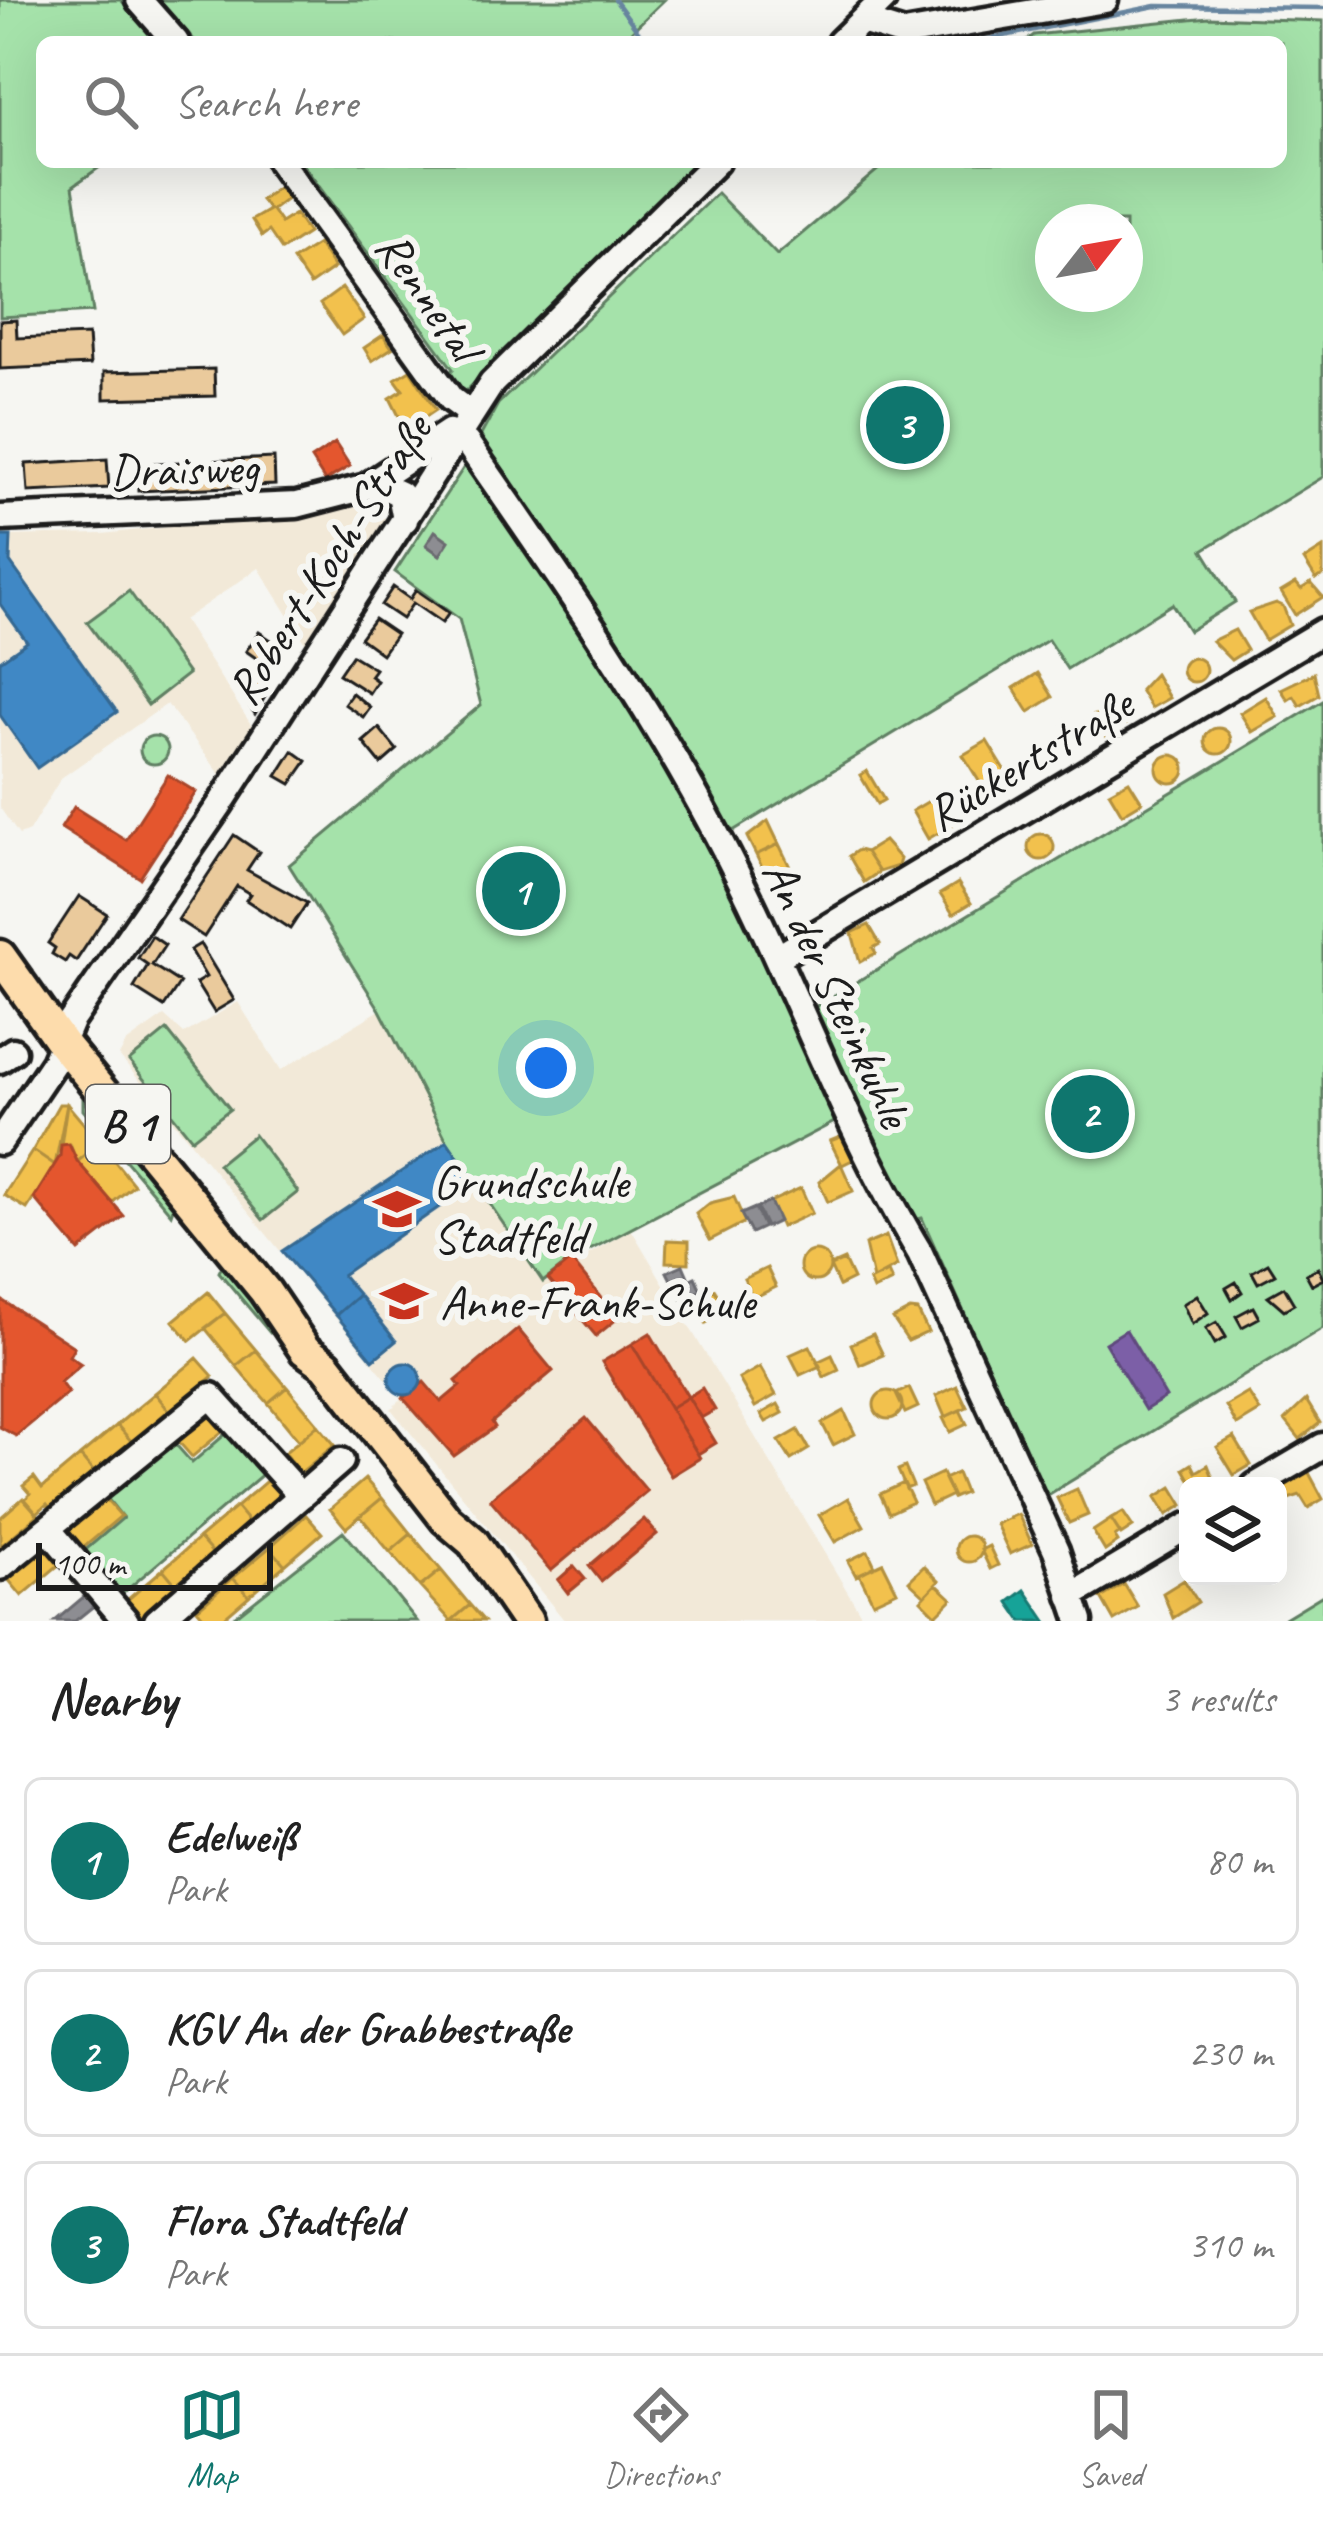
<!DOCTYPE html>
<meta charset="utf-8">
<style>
:root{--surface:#fff;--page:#f2f2f2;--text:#222;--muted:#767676;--line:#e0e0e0;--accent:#0f766e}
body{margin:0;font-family:Caveat,sans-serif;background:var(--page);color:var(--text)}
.controls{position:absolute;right:36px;bottom:36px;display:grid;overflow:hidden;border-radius:18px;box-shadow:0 12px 48px #0002}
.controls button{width:108px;height:108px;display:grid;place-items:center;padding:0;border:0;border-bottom:3px solid var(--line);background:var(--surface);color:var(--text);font:60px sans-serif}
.compass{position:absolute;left:1035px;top:204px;width:108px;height:108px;border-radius:50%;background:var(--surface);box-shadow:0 12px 48px #0002;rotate:59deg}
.scale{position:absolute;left:36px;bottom:30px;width:237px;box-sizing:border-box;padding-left:12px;border:6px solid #1c1c1c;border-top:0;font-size:33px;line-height:42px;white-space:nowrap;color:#1c1c1c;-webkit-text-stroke:9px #f6f6f2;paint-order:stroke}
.you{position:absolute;left:546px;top:1068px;width:42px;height:42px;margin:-30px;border:9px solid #fff;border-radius:50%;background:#1a73e8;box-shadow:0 0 0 18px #1a73e833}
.badge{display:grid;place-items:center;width:78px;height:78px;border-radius:50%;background:var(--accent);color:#fff;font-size:39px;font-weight:700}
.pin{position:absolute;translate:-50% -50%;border:6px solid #fff;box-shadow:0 3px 12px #0006}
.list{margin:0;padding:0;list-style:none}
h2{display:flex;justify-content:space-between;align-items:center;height:156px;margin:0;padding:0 48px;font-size:51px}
h2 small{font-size:39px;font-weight:400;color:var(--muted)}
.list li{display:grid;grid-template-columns:78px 1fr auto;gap:36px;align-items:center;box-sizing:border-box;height:168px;margin:0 24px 24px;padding:0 24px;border:3px solid var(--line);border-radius:18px}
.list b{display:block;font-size:45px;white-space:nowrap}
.list p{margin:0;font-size:39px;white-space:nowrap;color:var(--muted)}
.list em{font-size:39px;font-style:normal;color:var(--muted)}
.icon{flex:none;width:66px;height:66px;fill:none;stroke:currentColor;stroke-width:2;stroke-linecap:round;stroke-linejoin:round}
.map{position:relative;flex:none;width:1323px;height:1621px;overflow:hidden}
.search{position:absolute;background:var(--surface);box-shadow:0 12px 48px #0002;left:36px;right:36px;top:36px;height:132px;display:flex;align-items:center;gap:30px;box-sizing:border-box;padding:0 42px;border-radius:18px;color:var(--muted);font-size:45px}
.sheet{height:732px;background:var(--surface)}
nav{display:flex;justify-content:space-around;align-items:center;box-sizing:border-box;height:168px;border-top:3px solid var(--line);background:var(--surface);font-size:33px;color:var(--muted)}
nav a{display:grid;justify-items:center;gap:6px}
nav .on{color:var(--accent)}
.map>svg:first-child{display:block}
</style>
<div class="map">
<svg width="1323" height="1621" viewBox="0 0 1323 1621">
<rect width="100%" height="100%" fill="#f6f6f2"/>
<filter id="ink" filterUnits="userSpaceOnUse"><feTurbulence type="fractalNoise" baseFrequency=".00833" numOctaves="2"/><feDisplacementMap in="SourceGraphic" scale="24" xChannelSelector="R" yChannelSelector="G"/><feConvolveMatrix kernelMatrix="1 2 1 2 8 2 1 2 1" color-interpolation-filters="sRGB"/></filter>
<g filter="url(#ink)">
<path fill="#f2e9d8" d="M 369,506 L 388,521 L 307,645 L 259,568 L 183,620 L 252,726 L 220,774 L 167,704 L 61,778 L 29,831 L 19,835 L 0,808 L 0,536 L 102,534 Z
M 238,1002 L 281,1070 L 380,1010 L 447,1141 L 544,1281 L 631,1229 L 865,1621 L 565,1621 L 391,1409 L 402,1398 L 119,1056 L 126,1043 L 164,1016 L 184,1034 Z"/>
<path fill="#a5e2aa" stroke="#607f63" stroke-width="3" fill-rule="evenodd" d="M 0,0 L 121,0 L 157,42 L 42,42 L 42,162 L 107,162 L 73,186 L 93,312 L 0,317 Z
M 158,0 L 664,0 L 631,32 L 640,42 L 196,42 Z
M 1209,17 L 1323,21 L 1323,477 L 1203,550 L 1235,602 L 1189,631 L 1172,604 L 1067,669 L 1048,640 L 723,837 L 475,446 L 498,404 L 717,193 L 777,255 L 887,162 L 1281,162 L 1281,42 L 1025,42 L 1034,35 ZM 1053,222 L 1125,222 L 1125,294 L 1053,294 Z
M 301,162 L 698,162 L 465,392 L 447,375 L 453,369 Z
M 470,458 L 642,715 L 702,822 L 842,1118 L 571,1260 L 543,1282 L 447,1141 L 380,1010 L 289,865 L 481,705 L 459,619 L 395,572 Z
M 129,591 L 188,674 L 148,705 L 87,622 Z
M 1323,701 L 1323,1328 L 1046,1496 L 922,1218 L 909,1221 L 808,1011 Z
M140 750a14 14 0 1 1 28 0a14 14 0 1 1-28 0Z
M 167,1030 L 230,1109 L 192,1139 L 129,1061 Z
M 83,1101 L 174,1205 L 171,1214 L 83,1110 Z
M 254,1135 L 298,1192 L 263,1220 L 218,1164 Z
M 223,1264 L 276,1328 L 270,1333 L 219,1272 Z
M 236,1425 L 271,1467 L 122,1594 L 83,1552 L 123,1518 L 103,1493 L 170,1438 L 192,1463 Z
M 343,1531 L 417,1621 L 229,1621 Z
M 1323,1595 L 1323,1621 L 1280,1621 Z"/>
<path fill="#f2c14e" stroke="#b2903f" stroke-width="3" d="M 279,187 L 288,198 L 272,210 L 281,223 L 295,214 L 308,233 L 282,250 L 269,231 L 262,236 L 252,220 L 269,210 L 261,200 Z
M 318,244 L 334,268 L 310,285 L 293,260 Z
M 342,288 L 364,319 L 342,335 L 320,304 Z
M 383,335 L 392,348 L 372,361 L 364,348 Z
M 410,370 L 436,410 L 406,430 L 390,398 L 403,390 L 395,379 Z
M 1323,548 L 1323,575 L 1316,579 L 1304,560 Z
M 1296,583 L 1301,589 L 1311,583 L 1323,597 L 1295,615 L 1281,592 Z
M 1276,603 L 1283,606 L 1290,625 L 1265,640 L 1249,612 Z
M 1235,630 L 1247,650 L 1231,660 L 1212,641 Z
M1182 670a12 12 0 1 1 24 0a12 12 0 1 1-24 0Z
M 1038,673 L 1053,697 L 1029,712 L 1014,688 Z
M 1314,673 L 1319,695 L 1300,706 L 1294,696 L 1288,700 L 1281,689 Z
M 1155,674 L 1169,698 L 1151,708 L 1140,690 Z
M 1266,697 L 1278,717 L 1252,732 L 1240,713 Z
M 1114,706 L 1125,724 L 1105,736 L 1091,717 Z
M1205 741a13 13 0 1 1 26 0a13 13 0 1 1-26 0Z
M 987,741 L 1006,772 L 982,786 L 963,755 Z
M1157 769a14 14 0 1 1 28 0a14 14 0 1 1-28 0Z
M 867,771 L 884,800 L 877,804 L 860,775 Z
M 1129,781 L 1142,802 L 1122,814 L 1109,792 Z
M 939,795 L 955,823 L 928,839 L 912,811 Z
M 768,821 L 779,844 L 756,855 L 747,837 Z
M1028 847a13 13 0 1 1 26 0a13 13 0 1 1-26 0Z
M 884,841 L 900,859 L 898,866 L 879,872 L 866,852 Z
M 779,844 L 790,867 L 765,874 L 756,855 Z
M 858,850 L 866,852 L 879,872 L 864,882 L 849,856 Z
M 958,883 L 971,903 L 953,914 L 940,894 Z
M 869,925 L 880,944 L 873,948 L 876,953 L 860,962 L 852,933 Z
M 59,1104 L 67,1104 L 55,1165 L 33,1150 Z
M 67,1104 L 100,1143 L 77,1162 L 70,1144 L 61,1145 Z
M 845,1135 L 856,1158 L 842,1165 L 830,1141 Z
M 100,1143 L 134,1185 L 112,1203 L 77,1162 Z
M 33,1150 L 55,1165 L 27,1209 L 4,1195 Z
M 841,1164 L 853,1191 L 828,1202 L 819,1182 Z
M 801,1188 L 812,1213 L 781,1227 L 770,1202 Z
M 734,1197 L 745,1222 L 710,1240 L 696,1214 L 710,1203 Z
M 886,1236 L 897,1266 L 873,1279 L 865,1245 Z
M 667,1240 L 689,1241 L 689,1263 L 666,1262 Z
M800 1266a15 15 0 1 1 30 0a15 15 0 1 1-30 0Z
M 844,1260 L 853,1279 L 839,1286 L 830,1266 Z
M 767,1268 L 776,1287 L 753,1298 L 744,1279 Z
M 888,1272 L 892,1281 L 873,1290 L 869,1281 Z
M 714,1289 L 727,1310 L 706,1323 L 693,1302 Z
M 208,1292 L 225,1313 L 190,1341 L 173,1321 Z
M 910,1310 L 918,1311 L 928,1332 L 908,1341 L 893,1319 Z
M 225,1313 L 256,1350 L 236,1366 L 205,1328 Z
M 873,1334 L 883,1355 L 860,1365 L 851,1344 Z
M 810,1346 L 820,1366 L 800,1375 L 790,1355 Z
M 256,1350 L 287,1387 L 268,1403 L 236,1366 Z
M 832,1355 L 839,1370 L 824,1377 L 817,1362 Z
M 197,1358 L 213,1376 L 170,1412 L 155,1393 Z
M 760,1367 L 776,1395 L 755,1407 L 739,1379 Z
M 957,1386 L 967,1407 L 945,1417 L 936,1396 Z
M 287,1387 L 318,1424 L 299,1441 L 268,1403 Z
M 909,1388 L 918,1407 L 905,1413 L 896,1394 Z
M874 1405a14 14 0 1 1 28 0a14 14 0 1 1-28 0Z
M 155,1393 L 169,1410 L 132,1442 L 117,1425 Z
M 1248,1393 L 1260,1411 L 1237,1425 L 1226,1406 Z
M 1306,1400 L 1320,1423 L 1300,1439 L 1285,1420 Z
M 778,1404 L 783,1413 L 766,1422 L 761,1414 Z
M 215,1408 L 230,1425 L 192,1457 L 177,1440 Z
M 960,1410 L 967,1424 L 950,1432 L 943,1418 Z
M 844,1411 L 855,1434 L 833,1445 L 822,1423 Z
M 117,1425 L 132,1442 L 95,1473 L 80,1456 Z
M 318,1425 L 335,1445 L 300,1473 L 284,1453 Z
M 798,1430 L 809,1449 L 791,1460 L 779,1441 Z
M 1234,1437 L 1251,1465 L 1234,1475 L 1217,1447 Z
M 80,1456 L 96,1475 L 53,1511 L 47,1504 L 37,1513 L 25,1499 L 30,1494 L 23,1486 L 34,1477 L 42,1488 Z
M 1192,1464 L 1196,1472 L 1208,1465 L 1216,1485 L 1194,1486 L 1184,1469 Z
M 905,1467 L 913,1486 L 906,1489 L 898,1470 Z
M 1308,1471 L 1323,1499 L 1308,1508 L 1300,1495 L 1282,1501 L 1278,1490 Z
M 942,1473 L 952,1495 L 931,1505 L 921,1483 Z
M 957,1473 L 965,1493 L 953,1498 L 944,1479 Z
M 272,1476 L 288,1494 L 251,1525 L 236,1507 Z
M 365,1479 L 382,1498 L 346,1528 L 330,1509 Z
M 904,1483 L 913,1502 L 889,1513 L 880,1494 Z
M 1172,1487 L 1183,1505 L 1167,1515 L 1156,1497 Z
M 1077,1489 L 1088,1515 L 1069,1523 L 1057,1498 Z
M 23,1498 L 38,1515 L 0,1547 L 0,1518 Z
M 382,1498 L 411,1534 L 390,1552 L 360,1516 Z
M 848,1498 L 864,1526 L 835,1542 L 819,1515 Z
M 106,1499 L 121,1516 L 82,1549 L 67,1531 Z
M 236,1507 L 251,1525 L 215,1556 L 199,1538 Z
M 1123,1512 L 1133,1527 L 1121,1535 L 1111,1519 Z
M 1018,1514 L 1032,1544 L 1010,1554 L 996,1524 Z
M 306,1515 L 322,1533 L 285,1565 L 270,1547 Z
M 1111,1519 L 1120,1533 L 1115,1537 L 1118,1542 L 1105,1551 L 1093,1531 Z
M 411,1534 L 441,1570 L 420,1587 L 390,1552 Z
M956 1549a13 13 0 1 1 26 0a13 13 0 1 1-26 0Z
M 199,1538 L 215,1556 L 178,1587 L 163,1569 Z
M 47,1546 L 61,1563 L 22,1596 L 7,1578 Z
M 989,1546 L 998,1565 L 990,1569 L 981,1550 Z
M 270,1547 L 285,1565 L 249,1596 L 233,1578 Z
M 868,1551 L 875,1566 L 856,1576 L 848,1561 Z
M 883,1563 L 897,1591 L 873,1602 L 859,1574 Z
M 924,1566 L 939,1581 L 925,1596 L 909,1581 Z
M 163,1569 L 178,1587 L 142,1619 L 126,1601 Z
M 441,1570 L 470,1605 L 451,1621 L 420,1587 Z
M 233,1578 L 249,1596 L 220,1621 L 207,1621 L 197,1609 Z
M 1184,1580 L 1198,1602 L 1173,1618 L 1163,1593 Z
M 936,1584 L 952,1599 L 936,1615 L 921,1600 Z
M 1124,1584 L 1138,1607 L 1114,1621 L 1101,1598 Z
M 470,1605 L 484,1621 L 451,1621 Z"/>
<path fill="#e4572e" stroke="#a84529" stroke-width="3" d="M 335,443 L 350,466 L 325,481 L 311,459 Z
M 168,775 L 196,792 L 140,878 L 61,828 L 74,807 L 126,840 Z
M 69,1144 L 77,1161 L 124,1216 L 79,1251 L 34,1198 L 60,1156 L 61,1145 Z
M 571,1260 L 618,1318 L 596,1336 L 548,1279 Z
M 0,1299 L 74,1347 L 69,1356 L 81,1364 L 60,1382 L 68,1393 L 16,1436 L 0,1427 Z
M 518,1329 L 553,1371 L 492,1422 L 495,1427 L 454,1456 L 403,1398 L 424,1382 L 441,1402 L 460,1386 L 456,1381 Z
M 650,1333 L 688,1397 L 670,1408 L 632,1344 Z
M 632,1344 L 700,1458 L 671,1476 L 602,1362 Z
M 702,1388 L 715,1410 L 701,1418 L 688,1397 Z
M 688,1397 L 716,1443 L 698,1454 L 670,1408 Z
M 586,1418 L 647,1491 L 551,1571 L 490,1499 Z
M 644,1519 L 657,1534 L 601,1581 L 589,1566 Z
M 574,1566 L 585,1579 L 568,1593 L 558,1580 Z"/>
<path fill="#7b5ea7" stroke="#5e4a7d" stroke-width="3" d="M 1126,1330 L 1166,1397 L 1145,1410 L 1105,1343 Z"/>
<path fill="#3f88c5" stroke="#346892" stroke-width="3" d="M 0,536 L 11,536 L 10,562 L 117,712 L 37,768 L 0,715 L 0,661 L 27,642 L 0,604 Z
M 447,1141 L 475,1182 L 342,1275 L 359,1295 L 336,1315 L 282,1251 Z
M 359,1295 L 396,1341 L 373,1360 L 336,1315 Z
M389 1379a16 16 0 1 1 32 0a16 16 0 1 1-32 0Z"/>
<path fill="#17a398" stroke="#187a73" stroke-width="3" d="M 1025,1590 L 1046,1621 L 1022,1621 L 1009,1602 Z"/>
<path fill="#8d8d92" stroke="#6b6b6f" stroke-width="3" d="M 435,531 L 449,541 L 440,555 L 426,545 Z
M 770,1202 L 779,1221 L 766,1227 L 757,1208 Z
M 755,1208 L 764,1227 L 751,1233 L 741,1214 Z
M 683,1265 L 689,1279 L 674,1286 L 667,1272 Z
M 695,1277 L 701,1290 L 682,1299 L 676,1286 Z
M 87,1594 L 96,1604 L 75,1621 L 55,1621 Z"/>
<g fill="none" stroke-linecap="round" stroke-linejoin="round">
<path stroke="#6886a0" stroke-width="4.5" d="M 615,0 L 646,42
M 974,42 L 1156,6 L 1323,8"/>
</g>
<path fill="#eaca9c" stroke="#1c1c1c" stroke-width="3" d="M 16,320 L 17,338 L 88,335 L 90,365 L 0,369 L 0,321 Z
M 214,369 L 215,396 L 104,399 L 104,372 Z
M 274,458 L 275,485 L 138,491 L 137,464 Z
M 107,459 L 109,488 L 28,492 L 26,464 Z
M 393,587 L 410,599 L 416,590 L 449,613 L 442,623 L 413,603 L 402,619 L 381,605 Z
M 374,619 L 396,634 L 382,654 L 360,638 Z
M 259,632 L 283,648 L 269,667 L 246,651 Z
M 352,655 L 375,669 L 370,676 L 377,681 L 369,693 L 339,674 Z
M 254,679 L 270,688 L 255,714 L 243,696 Z
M 352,693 L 370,707 L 363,717 L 344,704 Z
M 379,728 L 397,750 L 381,764 L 363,742 Z
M 293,751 L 307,761 L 291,784 L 277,776 Z
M 234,835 L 259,852 L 247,870 L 307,903 L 290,929 L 246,900 L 250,894 L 237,886 L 204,937 L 178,920 Z
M 79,896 L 107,914 L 76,961 L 69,956 L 65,962 L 52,954 L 55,948 L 48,943 Z
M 152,936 L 165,945 L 152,965 L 180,983 L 164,1007 L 134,988 L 148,965 L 138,958 Z
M 200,944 L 234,1000 L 214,1012 L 196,983 L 206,977 L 190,950 Z
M 1268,1263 L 1275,1274 L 1258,1283 L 1252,1272 Z
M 1318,1268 L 1323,1279 L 1312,1285 L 1306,1274 Z
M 1236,1282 L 1242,1292 L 1232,1299 L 1226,1288 Z
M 1284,1287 L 1294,1304 L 1284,1310 L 1268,1296 Z
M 1197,1295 L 1208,1313 L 1192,1324 L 1183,1304 Z
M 1253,1307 L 1259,1318 L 1242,1327 L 1236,1316 Z
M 1217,1322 L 1226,1337 L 1215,1344 L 1206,1328 Z"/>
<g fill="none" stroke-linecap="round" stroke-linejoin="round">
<defs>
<path id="minor" d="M 139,0 L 176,42
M 862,21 L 904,34 L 1105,0
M 840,42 L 883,0
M 280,162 L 451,399 L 471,414
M 369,485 L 449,432 L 467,443 C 555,570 645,698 717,835 C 790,972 841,1121 920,1253 L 1056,1550 L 1080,1621
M 0,518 L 297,505 L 378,484 L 400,494 L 405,520
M 778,957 L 1323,631
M 0,1060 L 13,1051
M 0,1142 L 54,1062 L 71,1021 L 219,806 L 492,383 L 716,162
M 1255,1486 L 1323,1446
M 49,1530 L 126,1621
M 0,1567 L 211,1396 L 301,1496
M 1071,1596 L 1188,1526
M 157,1621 L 341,1461"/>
<path id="major" d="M 0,956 L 62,1043 L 265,1291 L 305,1350 L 326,1365 L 446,1519 L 473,1542 L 527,1621"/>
</defs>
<use href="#minor" stroke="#1c1c1c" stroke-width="33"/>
<use href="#major" stroke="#1c1c1c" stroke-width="39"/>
<use href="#minor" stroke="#f6f6f2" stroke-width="24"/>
<use href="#major" stroke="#fddcac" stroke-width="30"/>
</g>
</g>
<defs>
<symbol id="school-bare" viewBox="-9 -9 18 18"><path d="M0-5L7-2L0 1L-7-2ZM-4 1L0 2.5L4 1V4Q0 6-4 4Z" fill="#c8321e" stroke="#f6f6f2" stroke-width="2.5" paint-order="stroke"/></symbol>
</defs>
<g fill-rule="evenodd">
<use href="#school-bare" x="364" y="1176" width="66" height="66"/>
<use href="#school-bare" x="371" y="1268" width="66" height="66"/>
</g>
<g text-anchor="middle" stroke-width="12" stroke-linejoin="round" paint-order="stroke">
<rect fill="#f6f6f2" stroke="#5d5d5c" stroke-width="3" x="86" y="1085" width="84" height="78" rx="9"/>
<g font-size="45" font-weight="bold" fill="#1c1c1c">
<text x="128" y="1140">B 1</text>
</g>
<g font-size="48" fill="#1c1c1c" stroke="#f6f6f2">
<text transform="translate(429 295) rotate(55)" y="17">Rennetal</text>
<text transform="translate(184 468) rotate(-2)" y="17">Draisweg</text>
<text transform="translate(328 559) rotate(-57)" y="17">Robert-Koch-Straße</text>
<text transform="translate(1029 758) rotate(-31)" y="17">Rückertstraße</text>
<text transform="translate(838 993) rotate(65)" y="17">An der Steinkuhle</text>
</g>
<g font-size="48" fill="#1c1c1c" stroke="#f6f6f2" text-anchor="start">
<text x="433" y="1198">Grundschule<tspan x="433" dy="55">Stadtfeld</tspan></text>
<text x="440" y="1318">Anne-Frank-Schule</text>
</g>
</g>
</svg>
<div class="controls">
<button><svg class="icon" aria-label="layers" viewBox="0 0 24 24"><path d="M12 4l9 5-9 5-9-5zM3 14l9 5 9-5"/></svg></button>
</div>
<svg class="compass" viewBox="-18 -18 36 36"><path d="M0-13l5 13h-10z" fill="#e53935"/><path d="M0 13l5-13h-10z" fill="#767676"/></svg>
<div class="scale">100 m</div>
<div class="you"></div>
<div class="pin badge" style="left:521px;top:891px">1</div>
<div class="pin badge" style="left:1090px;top:1114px">2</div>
<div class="pin badge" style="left:905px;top:425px">3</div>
<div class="search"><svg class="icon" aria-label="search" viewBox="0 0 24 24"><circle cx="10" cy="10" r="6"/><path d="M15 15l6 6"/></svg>Search here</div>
</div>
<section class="sheet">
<h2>Nearby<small>3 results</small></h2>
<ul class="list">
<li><span class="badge">1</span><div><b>Edelweiß</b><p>Park</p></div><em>80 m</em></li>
<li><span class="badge">2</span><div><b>KGV An der Grabbestraße</b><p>Park</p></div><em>230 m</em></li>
<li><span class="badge">3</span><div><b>Flora Stadtfeld</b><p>Park</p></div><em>310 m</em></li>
</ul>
</section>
<nav>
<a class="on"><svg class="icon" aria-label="map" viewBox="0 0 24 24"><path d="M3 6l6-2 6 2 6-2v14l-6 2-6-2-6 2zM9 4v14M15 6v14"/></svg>Map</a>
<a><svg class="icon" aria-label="directions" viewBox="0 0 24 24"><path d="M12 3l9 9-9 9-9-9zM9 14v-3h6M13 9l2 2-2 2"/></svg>Directions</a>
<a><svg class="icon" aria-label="saved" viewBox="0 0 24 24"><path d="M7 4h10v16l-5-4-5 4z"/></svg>Saved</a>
</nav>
